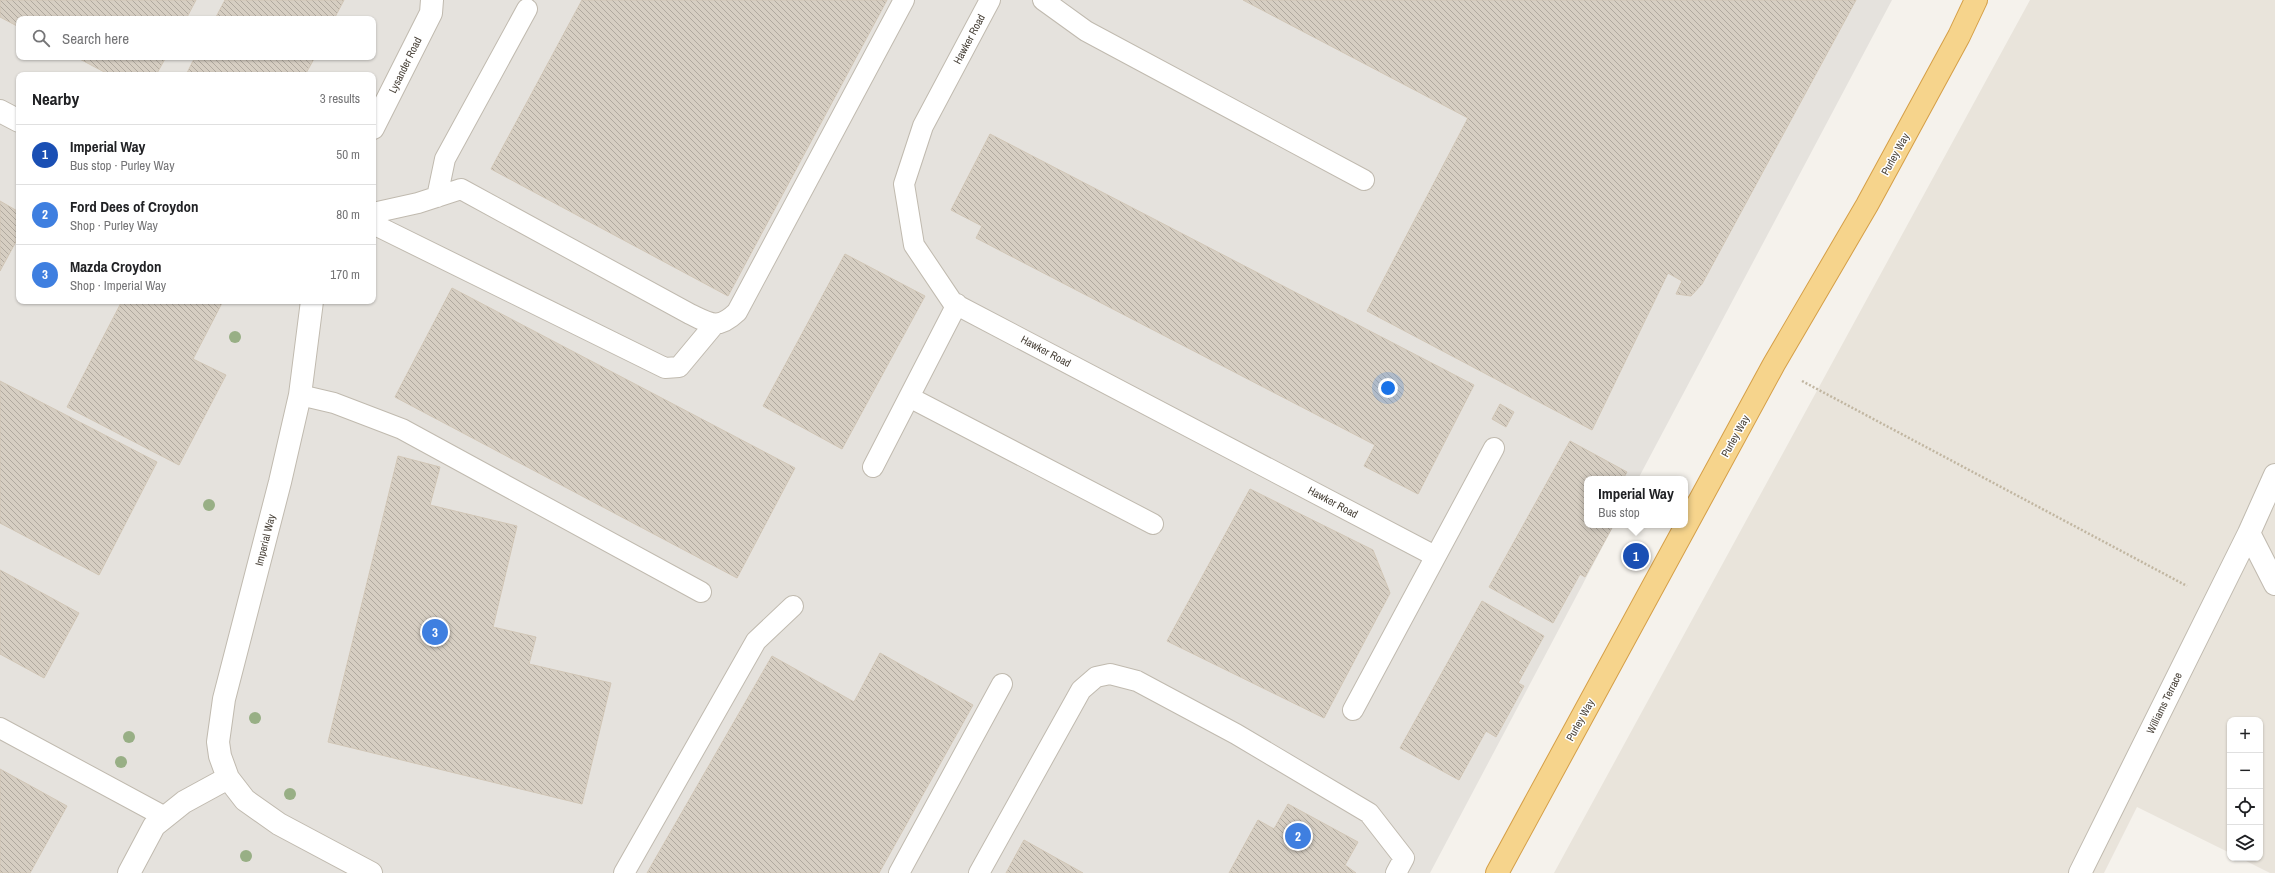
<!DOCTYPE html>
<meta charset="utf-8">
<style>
:root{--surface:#fff;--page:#f2f2f2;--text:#202124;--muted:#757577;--line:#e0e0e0;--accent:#ed462c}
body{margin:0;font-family:"Archivo Narrow",sans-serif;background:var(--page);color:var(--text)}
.controls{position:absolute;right:12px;bottom:12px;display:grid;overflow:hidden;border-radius:8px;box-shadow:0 1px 3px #0004}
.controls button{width:36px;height:36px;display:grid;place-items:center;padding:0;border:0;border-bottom:1px solid var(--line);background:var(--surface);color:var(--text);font:20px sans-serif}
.you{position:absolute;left:1388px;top:388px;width:14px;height:14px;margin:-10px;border:3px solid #fff;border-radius:50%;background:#1a73e8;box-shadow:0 0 0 6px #1a73e833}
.badge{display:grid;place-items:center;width:26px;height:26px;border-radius:50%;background:var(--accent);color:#fff;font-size:13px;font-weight:700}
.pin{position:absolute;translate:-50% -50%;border:2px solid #fff;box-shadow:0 1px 4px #0006}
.popup{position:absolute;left:1584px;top:476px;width:104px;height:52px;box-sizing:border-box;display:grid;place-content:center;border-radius:8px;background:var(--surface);filter:drop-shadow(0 1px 3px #0005);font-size:13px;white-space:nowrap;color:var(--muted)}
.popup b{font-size:15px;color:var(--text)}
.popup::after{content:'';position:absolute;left:50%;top:100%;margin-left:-8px;border:8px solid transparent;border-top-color:var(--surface)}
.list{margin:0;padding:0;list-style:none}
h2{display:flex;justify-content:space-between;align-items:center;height:52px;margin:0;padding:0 16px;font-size:17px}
h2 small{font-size:13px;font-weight:400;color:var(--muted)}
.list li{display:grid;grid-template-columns:26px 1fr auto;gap:12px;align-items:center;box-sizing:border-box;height:60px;padding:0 16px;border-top:1px solid var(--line)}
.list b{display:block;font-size:15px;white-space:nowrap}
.list p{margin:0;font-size:13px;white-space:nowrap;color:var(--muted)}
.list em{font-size:13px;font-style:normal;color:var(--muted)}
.icon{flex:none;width:22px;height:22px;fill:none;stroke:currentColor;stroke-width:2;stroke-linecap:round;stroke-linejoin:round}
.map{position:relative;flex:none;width:2275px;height:873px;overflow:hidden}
.search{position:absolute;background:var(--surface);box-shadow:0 1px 3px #0004;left:16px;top:16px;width:360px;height:44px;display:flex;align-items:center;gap:10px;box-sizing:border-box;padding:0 14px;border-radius:8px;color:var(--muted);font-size:15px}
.panel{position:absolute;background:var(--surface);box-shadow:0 1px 3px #0004;left:16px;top:72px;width:360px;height:232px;border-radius:8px}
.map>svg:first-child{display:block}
</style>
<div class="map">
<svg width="2275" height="873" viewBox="0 0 2275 873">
<defs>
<pattern id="building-back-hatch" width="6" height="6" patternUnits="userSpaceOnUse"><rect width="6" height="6" fill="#d6cec2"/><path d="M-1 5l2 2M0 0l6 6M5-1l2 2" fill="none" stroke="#b0a99f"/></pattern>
</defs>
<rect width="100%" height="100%" fill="#f5f2ec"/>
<path fill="#e9e4db" d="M 2030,0 L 2275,0 L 2275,873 L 2270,873 L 2240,858 L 2260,858 L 2260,720 L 2230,720 L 2230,853 L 2137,807 L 2104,873 L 1554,873 Z"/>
<path fill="#e5e2dd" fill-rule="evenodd" d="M 0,0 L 1892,0 L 1638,479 L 1587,479 L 1587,525 L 1614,525 L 1430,873 L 0,873 ZM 19,19 L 373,19 L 373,57 L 19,57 ZM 19,75 L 373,75 L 373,301 L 19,301 Z"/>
<path fill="url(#building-back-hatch)" stroke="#d1c6b6" d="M 0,0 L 196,0 L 186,19 L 19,19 L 19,27 L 0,17 Z
M 225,0 L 344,0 L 334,19 L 215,19 Z
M 582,0 L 887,0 L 728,296 L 491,169 Z
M 1243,0 L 1856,0 L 1702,284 L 1691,296 L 1676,294 L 1682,281 L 1668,273 L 1592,430 L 1367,311 L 1468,118 Z
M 76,57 L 166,57 L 156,75 L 110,75 Z
M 195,57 L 315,57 L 305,75 L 186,75 Z
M 990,134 L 1474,385 L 1418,494 L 1364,466 L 1375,445 L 976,238 L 982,226 L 951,210 Z
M 0,201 L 19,212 L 19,236 L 0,271 Z
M 845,254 L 925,296 L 842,449 L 763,406 Z
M 452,288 L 795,468 L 737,578 L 395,397 Z
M 122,301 L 223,301 L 193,359 L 226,375 L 179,465 L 67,407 Z
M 0,381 L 157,462 L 99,575 L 0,523 Z
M 1500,404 L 1514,412 L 1506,427 L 1492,419 Z
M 1570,441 L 1627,472 L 1623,479 L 1587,479 L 1587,525 L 1613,526 L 1585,577 L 1580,574 L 1553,623 L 1489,587 Z
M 398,456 L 440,467 L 430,505 L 517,526 L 493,627 L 536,637 L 529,664 L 611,683 L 582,804 L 328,742 Z
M 1250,489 L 1373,550 L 1390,593 L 1324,718 L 1167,641 Z
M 0,570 L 79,613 L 44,678 L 0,654 Z
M 1482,601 L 1544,636 L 1518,683 L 1524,686 L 1496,737 L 1486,731 L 1459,780 L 1400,748 Z
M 880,653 L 973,705 L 879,873 L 647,873 L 772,656 L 854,702 Z
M 0,769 L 67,806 L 30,873 L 0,873 Z
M 1288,804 L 1358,842 L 1345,865 L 1356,873 L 1229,873 L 1258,820 L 1274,829 Z
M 1024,840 L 1083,873 L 1006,873 Z"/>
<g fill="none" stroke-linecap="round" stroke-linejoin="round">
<defs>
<path id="service" d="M 990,0 L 923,126 L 904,184 L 914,245 L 953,303 L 1435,556
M 1043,0 L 1086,31 L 1364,180
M 437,197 L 445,159 L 527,9
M 373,213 L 418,203 L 461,189 L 690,314 C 711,324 718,330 737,312 L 904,0
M 373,224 L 665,368 L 679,367 L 714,325
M 300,395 L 334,403 L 402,429 L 701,592
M 909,397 L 1153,524
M 873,467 L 957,304
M 1353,710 L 1494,448
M 0,728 L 165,817
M 624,873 L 756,641 L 793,606
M 899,873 L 1002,684
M 979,873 L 1081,690 L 1096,677 L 1110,674 L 1137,681 L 1236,734 L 1369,813 L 1404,858 L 1396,873"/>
<path id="minor" d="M 0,111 L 19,121
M 373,128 L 431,13 L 432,0
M 312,301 L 300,395 L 280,482 L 224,699 L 218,742 L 220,756 L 228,778 L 245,800 L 279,824 L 371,873
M 2275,475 L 2249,533 L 2275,584
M 129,873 L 154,826 L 184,802 L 228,778
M 2080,873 L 2249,533"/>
<path id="trunk" d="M 1497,873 L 1774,364 L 1867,205 L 1959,36 L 1976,0"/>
</defs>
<use href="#service" stroke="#c0baaf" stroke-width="22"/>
<use href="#minor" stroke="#c0baaf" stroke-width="24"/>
<use href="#trunk" stroke="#d59f47" stroke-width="24"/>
<path stroke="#c1b6a1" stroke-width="2.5" stroke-dasharray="2 2" stroke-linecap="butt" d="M 1802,381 L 2187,586"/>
<use href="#service" stroke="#fff" stroke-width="20"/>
<use href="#minor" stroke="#fff" stroke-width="22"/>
<use href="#trunk" stroke="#f6d48c" stroke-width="22"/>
</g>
<g fill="#98af85">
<circle cx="235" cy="337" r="6"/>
<circle cx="209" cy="505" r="6"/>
<circle cx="255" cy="718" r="6"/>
<circle cx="129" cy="737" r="6"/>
<circle cx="121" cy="762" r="6"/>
<circle cx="290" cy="794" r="6"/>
<circle cx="246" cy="856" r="6"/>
</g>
<g text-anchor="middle" stroke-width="3" stroke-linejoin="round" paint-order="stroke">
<g font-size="11" fill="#4a433a" stroke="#fff">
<text transform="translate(969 39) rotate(-62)" y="4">Hawker Road</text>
<text transform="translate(405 65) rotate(-64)" y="4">Lysander Road</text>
<text transform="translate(1895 154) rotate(-61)" y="4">Purley Way</text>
<text transform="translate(1046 351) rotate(28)" y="4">Hawker Road</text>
<text transform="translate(1735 436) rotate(-61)" y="4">Purley Way</text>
<text transform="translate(1333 502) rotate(28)" y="4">Hawker Road</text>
<text transform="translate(265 540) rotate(-76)" y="4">Imperial Way</text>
<text transform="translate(2164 703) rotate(-64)" y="4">Williams Terrace</text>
<text transform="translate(1580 720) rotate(-61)" y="4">Purley Way</text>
</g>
</g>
</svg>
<div class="controls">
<button>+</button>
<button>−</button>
<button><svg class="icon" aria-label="locate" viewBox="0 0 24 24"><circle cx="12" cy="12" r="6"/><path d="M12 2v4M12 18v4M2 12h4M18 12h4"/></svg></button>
<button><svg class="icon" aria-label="layers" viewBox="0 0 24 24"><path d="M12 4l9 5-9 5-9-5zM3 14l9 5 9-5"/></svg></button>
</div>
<div class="you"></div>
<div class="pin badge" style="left:1636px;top:556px;background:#1a4fb4">1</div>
<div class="popup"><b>Imperial Way</b>Bus stop</div>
<div class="pin badge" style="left:1298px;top:836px;background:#3f7fe0">2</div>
<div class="pin badge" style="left:435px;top:632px;background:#3f7fe0">3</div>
<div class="search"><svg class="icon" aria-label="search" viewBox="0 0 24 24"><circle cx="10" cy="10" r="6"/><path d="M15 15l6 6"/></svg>Search here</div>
<section class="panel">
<h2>Nearby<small>3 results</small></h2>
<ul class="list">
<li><span class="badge" style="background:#1a4fb4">1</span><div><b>Imperial Way</b><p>Bus stop · Purley Way</p></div><em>50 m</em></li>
<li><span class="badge" style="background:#3f7fe0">2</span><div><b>Ford Dees of Croydon</b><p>Shop · Purley Way</p></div><em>80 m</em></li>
<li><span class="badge" style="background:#3f7fe0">3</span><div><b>Mazda Croydon</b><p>Shop · Imperial Way</p></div><em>170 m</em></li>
</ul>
</section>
</div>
